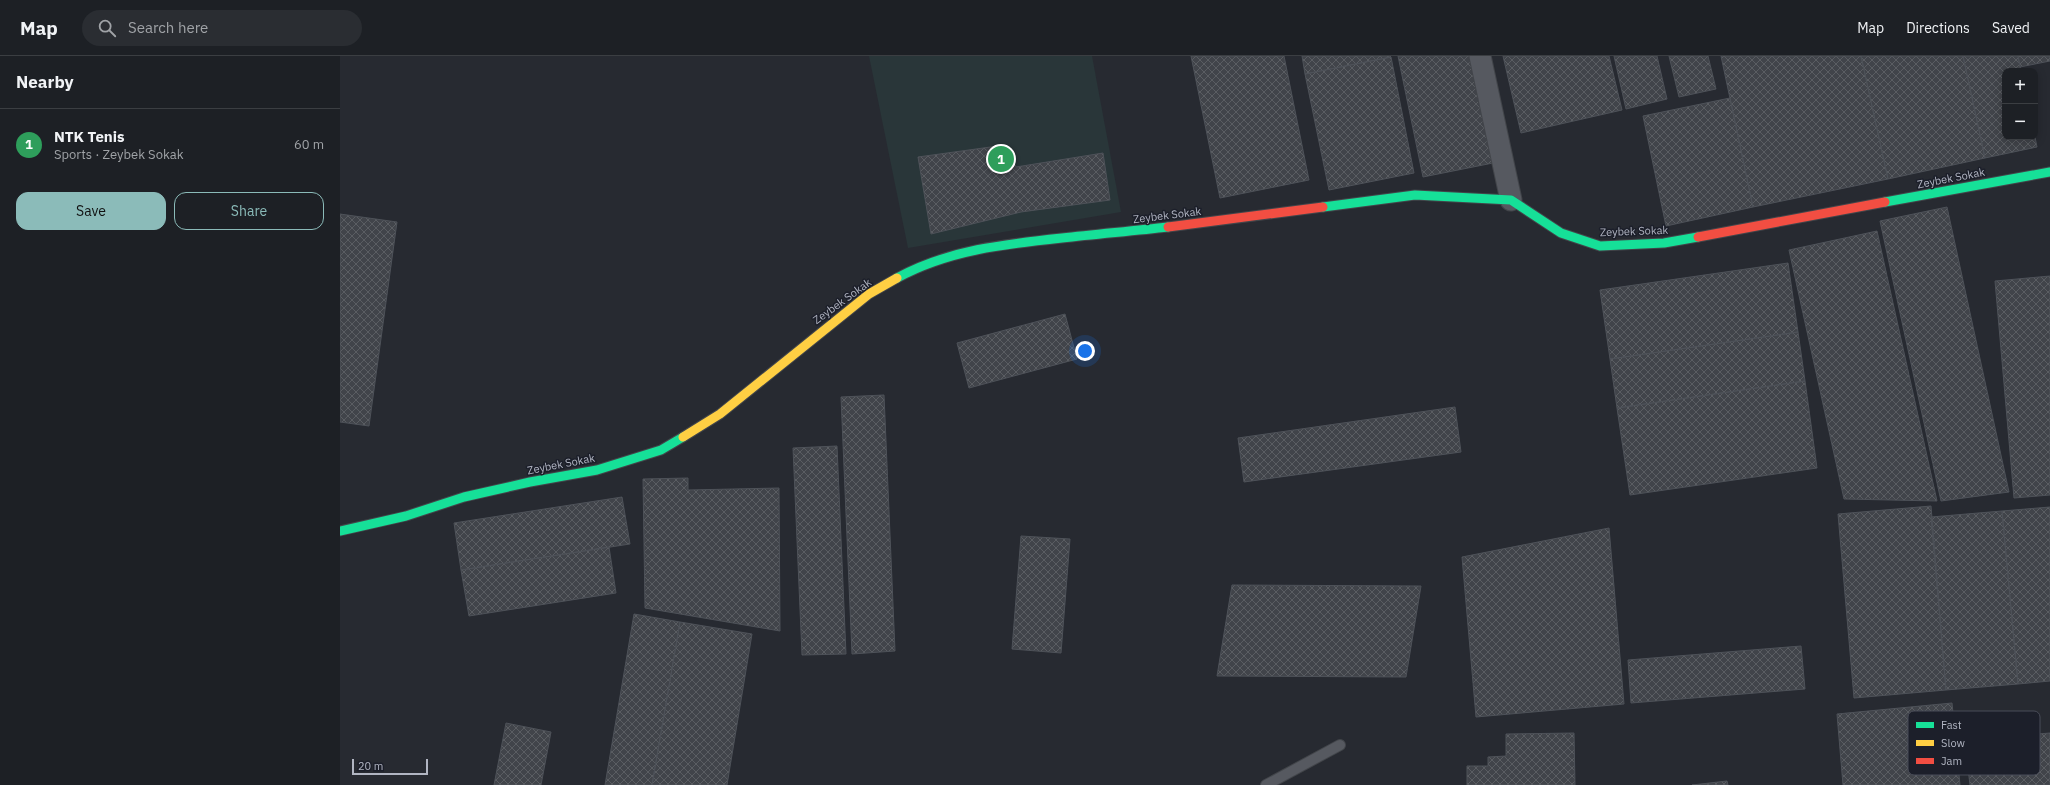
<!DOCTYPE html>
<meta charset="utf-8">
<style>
:root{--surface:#1d2025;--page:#2a2d32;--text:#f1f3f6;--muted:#a0a3a7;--line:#3b3e42;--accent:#8bbbb9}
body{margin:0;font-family:"IBM Plex Sans",sans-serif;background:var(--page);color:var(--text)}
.controls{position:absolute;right:12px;top:12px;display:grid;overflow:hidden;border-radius:8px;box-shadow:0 2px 10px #0003}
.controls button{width:36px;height:36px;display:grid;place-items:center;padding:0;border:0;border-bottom:1px solid var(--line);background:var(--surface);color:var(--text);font:20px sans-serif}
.scale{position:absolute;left:12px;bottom:10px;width:76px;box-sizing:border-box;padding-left:4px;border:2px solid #b1b5c2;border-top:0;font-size:11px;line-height:14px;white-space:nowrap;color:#b1b5c2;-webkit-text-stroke:3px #1c1f2a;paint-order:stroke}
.you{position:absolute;left:745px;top:295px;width:14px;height:14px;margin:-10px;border:3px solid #fff;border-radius:50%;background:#1a73e8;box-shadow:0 0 0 6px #1a73e833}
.badge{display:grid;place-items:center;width:26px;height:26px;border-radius:50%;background:var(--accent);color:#fff;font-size:13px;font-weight:700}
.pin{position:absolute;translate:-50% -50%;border:2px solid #fff;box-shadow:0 1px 4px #0006}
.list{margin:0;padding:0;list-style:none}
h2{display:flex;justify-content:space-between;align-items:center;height:52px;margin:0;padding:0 16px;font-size:17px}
h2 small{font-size:13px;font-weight:400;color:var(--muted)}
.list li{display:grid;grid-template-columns:26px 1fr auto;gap:12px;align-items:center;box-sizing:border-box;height:72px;padding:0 16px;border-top:1px solid var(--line)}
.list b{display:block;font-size:15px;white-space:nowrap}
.list p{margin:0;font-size:13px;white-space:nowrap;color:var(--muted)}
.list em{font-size:13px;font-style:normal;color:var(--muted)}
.actions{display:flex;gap:8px;padding:12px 16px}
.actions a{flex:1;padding:9px 0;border:1px solid var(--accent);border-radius:12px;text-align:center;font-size:14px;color:var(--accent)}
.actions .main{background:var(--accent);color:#111}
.icon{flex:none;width:22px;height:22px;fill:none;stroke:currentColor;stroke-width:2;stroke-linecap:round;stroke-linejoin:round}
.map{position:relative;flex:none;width:1710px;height:729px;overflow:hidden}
header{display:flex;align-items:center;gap:24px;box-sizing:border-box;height:56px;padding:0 20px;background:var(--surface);border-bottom:1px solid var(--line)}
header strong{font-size:19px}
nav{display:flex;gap:22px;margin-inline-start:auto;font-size:14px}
.search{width:280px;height:36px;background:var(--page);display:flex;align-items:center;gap:10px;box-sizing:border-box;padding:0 14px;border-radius:22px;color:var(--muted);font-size:15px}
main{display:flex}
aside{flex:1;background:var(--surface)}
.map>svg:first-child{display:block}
</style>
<header>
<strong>Map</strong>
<div class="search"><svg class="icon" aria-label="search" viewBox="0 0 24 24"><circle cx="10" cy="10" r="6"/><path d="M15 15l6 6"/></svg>Search here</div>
<nav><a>Map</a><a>Directions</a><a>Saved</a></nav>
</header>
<main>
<aside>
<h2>Nearby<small></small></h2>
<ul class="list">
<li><span class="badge" style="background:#2e9e5b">1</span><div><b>NTK Tenis</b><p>Sports · Zeybek Sokak</p></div><em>60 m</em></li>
</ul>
<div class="actions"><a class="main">Save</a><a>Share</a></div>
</aside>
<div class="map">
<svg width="1710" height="729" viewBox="0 0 1710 729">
<defs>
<pattern id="building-cross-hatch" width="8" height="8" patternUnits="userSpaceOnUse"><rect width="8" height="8" fill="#41444a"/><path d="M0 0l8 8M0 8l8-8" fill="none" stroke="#5a5d62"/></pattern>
</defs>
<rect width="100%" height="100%" fill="#272a31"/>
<path fill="#293639" d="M 529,0 L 752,0 L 781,156 L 568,192 Z"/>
<path fill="url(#building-cross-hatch)" stroke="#4e5259" d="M 851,0 L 944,0 L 969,124 L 880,142 Z
M 962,0 L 1050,0 L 1051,1 L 965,18 Z
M 1058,0 L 1131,0 L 1153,107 L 1083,121 Z
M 1163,0 L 1269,0 L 1282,54 L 1181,77 Z
M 1274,0 L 1317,0 L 1327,43 L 1286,53 Z
M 1329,0 L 1368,0 L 1376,33 L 1339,41 Z
M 1381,0 L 1521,0 L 1548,123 L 1413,151 Z
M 1521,0 L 1623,0 L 1645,102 L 1548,123 Z
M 1623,0 L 1678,0 L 1681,15 L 1665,15 L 1665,81 L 1695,81 L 1697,91 L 1645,102 Z
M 1678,0 L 1710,0 L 1710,5 L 1680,11 Z
M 1051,1 L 1074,117 L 989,134 L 965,18 Z
M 1390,42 L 1413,151 L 1326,170 L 1303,60 Z
M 665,89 L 676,111 L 763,97 L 770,144 L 681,156 L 591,178 L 578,101 Z
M 1607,151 L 1669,436 L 1601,445 L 1540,165 Z
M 0,158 L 57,166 L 29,370 L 0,366 Z
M 1537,175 L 1597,445 L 1504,443 L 1449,194 Z
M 1448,207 L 1458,276 L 1270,303 L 1260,234 Z
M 1710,220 L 1710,439 L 1674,442 L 1655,225 Z
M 725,258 L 737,303 L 629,332 L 617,287 Z
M 1458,276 L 1465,325 L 1277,352 L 1270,303 Z
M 1465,325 L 1477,412 L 1290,439 L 1277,352 Z
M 544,339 L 555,595 L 512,598 L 501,341 Z
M 1115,351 L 1121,396 L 904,426 L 898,382 Z
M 497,390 L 506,598 L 462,599 L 453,392 Z
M 348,422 L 348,434 L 439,432 L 440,575 L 305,552 L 303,423 Z
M 282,441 L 290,488 L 121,514 L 114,467 Z
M 1591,450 L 1606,634 L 1514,642 L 1498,458 Z
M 1710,451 L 1710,625 L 1678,628 L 1662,455 Z
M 1662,455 L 1678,628 L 1606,634 L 1591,461 Z
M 1269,472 L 1284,648 L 1136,661 L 1122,501 Z
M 681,480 L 730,483 L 721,597 L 672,593 Z
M 269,491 L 276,537 L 129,560 L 121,514 Z
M 892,529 L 1081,530 L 1066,621 L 877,620 Z
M 294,558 L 340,566 L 312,729 L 265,729 Z
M 340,566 L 412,578 L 387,729 L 312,729 Z
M 1461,590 L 1465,633 L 1291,647 L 1288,604 Z
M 1612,647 L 1620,729 L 1503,729 L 1497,658 Z
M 166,667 L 211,676 L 201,729 L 154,729 Z
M 1234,677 L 1235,729 L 1127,729 L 1127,710 L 1148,710 L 1148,701 L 1166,700 L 1166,678 Z
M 1710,677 L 1710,729 L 1630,729 L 1627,704 L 1675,700 L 1673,680 Z
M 1387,725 L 1388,729 L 1352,729 Z"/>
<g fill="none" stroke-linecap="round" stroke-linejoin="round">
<defs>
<path id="lane" d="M 926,729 L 1000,689"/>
<path id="street" d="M 1140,0 L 1171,144"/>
<path id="fast" d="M 1545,146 L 1710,116
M 983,151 L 1075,139 L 1171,144 L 1221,177 L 1260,190 L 1324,187 L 1358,181
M 557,222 C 608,194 665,188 722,182 C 757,178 793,175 828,171
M 0,475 L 66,460 L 124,441 L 190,426 L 257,414 L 321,394 L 343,381"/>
<path id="slow" d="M 343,381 L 380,358 L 529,238 L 557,222"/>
<path id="jam" d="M 828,171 L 983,151
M 1358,181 L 1545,146"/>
</defs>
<use href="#lane" stroke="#42454a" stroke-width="12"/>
<use href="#street" stroke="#42454a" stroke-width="23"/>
<use href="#fast" stroke="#42454a" stroke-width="11"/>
<use href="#slow" stroke="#42454a" stroke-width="11"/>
<use href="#jam" stroke="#42454a" stroke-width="11"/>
<use href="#lane" stroke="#565960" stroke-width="10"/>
<use href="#street" stroke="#565960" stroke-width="21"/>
<use href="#fast" stroke="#16e098" stroke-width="9"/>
<use href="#slow" stroke="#ffcf43" stroke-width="9"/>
<use href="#jam" stroke="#f24e42" stroke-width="9"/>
</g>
<g text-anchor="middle" stroke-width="3" stroke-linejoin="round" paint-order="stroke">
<g font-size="11" fill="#b1b5c2" stroke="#1c1f2a">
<text transform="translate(1611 122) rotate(-11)" y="4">Zeybek Sokak</text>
<text transform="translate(827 159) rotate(-7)" y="4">Zeybek Sokak</text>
<text transform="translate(1294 175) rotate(-2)" y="4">Zeybek Sokak</text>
<text transform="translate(502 245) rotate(-36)" y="4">Zeybek Sokak</text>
<text transform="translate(221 408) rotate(-11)" y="4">Zeybek Sokak</text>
</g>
</g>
<rect x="1568" y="655" width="132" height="64" rx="6" fill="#1c1f2a" stroke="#494c58" stroke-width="1"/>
<rect x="1576" y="666" width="18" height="6" fill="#16e098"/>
<rect x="1576" y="684" width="18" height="6" fill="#ffcf43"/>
<rect x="1576" y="702" width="18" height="6" fill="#f24e42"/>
<g font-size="11" fill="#b1b5c2">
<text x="1601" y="673">Fast</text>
<text x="1601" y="691">Slow</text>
<text x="1601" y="709">Jam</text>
</g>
</svg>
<div class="controls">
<button>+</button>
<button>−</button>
</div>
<div class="scale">20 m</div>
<div class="you"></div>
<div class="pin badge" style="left:661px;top:103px;background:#2e9e5b">1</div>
</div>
</main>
